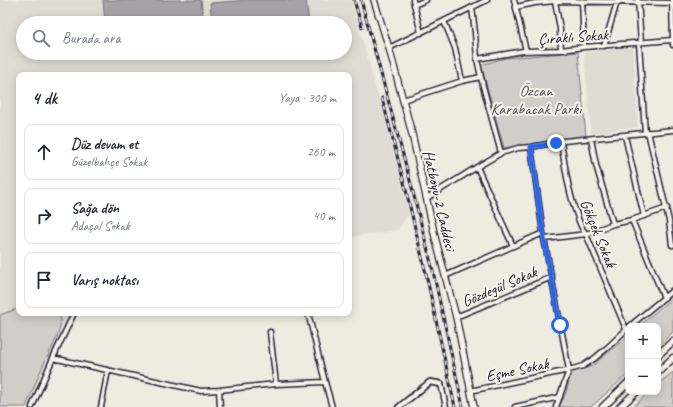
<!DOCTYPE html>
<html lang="tr">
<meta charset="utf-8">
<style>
:root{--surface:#fff;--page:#f2f2f3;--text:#1f2937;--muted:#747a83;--line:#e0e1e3}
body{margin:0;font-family:Caveat,sans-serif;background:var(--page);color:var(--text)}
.controls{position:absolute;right:12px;bottom:12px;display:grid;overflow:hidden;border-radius:8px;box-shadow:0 2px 10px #0003}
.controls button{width:36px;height:36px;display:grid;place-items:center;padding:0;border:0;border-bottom:1px solid var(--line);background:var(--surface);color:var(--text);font:20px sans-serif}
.stop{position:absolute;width:12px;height:12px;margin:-9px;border:3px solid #2563eb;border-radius:50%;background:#fff}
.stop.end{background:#2563eb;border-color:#fff;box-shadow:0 1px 4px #0008}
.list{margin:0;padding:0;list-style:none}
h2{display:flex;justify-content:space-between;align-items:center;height:52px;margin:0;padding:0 16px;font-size:17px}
h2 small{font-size:13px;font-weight:400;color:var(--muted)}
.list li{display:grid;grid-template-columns:26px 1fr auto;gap:12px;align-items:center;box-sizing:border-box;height:56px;margin:0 8px 8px;padding:0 8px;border:1px solid var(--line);border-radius:8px}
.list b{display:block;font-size:15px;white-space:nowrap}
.list p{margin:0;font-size:13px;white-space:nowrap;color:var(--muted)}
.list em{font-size:13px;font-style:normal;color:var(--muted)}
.icon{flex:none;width:22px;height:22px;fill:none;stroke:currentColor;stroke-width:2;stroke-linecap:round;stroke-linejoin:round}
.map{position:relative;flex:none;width:673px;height:407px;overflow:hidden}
.search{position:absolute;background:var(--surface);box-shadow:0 2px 10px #0003;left:16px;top:16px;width:336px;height:44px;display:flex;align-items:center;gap:10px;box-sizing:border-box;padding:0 14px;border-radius:22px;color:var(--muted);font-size:15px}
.panel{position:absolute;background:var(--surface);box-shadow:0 2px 10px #0003;left:16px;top:72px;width:336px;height:244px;border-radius:8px}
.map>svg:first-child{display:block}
</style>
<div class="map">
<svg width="673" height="407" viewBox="0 0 673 407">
<rect width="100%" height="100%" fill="#eeebe1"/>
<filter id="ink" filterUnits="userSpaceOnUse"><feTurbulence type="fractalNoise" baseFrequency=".025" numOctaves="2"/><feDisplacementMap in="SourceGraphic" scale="8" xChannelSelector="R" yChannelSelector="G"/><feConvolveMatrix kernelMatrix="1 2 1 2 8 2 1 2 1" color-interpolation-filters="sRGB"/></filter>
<g filter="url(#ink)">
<path fill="#dfdcd4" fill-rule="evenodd" d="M 0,0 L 351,0 L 387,127 L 409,214 L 398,230 L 349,237 L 349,75 L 19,75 L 19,313 L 73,313 L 31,407 L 0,407 ZM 23,23 L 345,23 L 345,53 L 23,53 Z
M 633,47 L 638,127 L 591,133 L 584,52 Z"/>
<path fill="#d1cdc9" stroke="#7a7882" d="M 578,52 L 586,136 L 504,148 L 481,65 L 505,58 Z
M 673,297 L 673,332 L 658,346 L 658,326 L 639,326 Z
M 19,308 L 19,313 L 54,313 L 60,314 C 63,331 52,347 45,361 C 38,376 32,392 26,407 L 0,407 L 0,315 Z
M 628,336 L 628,374 L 591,407 L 559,407 C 565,396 569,385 571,372 L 592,366 Z
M 673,372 L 673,407 L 633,407 L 649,392 L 658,392 L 658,384 Z"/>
<path fill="#a6a3a6" stroke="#716f7b" d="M 103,0 L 201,0 L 204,22 L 105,23 Z
M 249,0 L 306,0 L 309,23 L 212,23 L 210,3 Z"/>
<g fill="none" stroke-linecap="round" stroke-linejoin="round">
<defs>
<path id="minor" d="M 413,0 L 421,33
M 514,0 L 526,51
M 638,0 L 641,43
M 672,0 L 673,45
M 555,1 L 560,29 L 561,50
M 582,1 L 584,47
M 414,5 L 426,0
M 472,7 L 475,33 L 477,59 L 483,86 L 501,153
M 516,7 L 535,3 L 555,1 L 673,3
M 444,21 L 455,48 L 462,81
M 639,43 L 645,133
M 604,46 L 617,2
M 389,48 L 487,0
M 477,59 L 523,51 L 561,50 L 584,47 L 672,40
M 403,100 L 462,81 L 481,77
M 648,132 L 669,221 L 672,245 L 673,245
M 625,136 L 644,216
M 591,139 L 596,165 L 613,224
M 561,142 C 565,166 568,191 577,215 C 579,222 581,228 586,234 L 626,329
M 531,147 L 543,233 L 569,370 L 556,407
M 477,167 L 513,246
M 427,198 L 477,167 L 501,153 L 518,148 L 531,147 L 564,141 L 673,130
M 632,220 L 664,298
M 545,239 L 586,234 L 613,224 L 632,220 L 667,208
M 445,276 L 543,233
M 308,313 L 325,382 L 332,407
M 456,317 L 552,277
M 630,326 L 673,290
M 270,332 L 276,384
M 53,358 L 201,391 L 219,390 L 276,384 L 325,382
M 441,384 L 446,407
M 219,390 L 220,407
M 470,391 L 569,370 L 583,366 L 595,358 L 608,347 L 628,328
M 32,407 L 53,358 L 74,313
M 101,407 L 108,370
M 515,407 L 560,397"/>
<path id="tertiary" d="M 399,407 L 430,382 L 441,384"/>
<path id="secondary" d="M 374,0 L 389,48 L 412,134 L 435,237 L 456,317 L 474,407"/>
<path id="trunk" d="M 658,355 L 673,341
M 658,372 L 673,358
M 603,407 L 628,383
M 620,407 L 636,392"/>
</defs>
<use href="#minor" stroke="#22223b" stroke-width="7"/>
<use href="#tertiary" stroke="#22223b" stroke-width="8"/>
<use href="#secondary" stroke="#22223b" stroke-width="8"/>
<use href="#trunk" stroke="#22223b" stroke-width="9"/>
<use href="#minor" stroke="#f7f3e8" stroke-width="4"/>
<use href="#tertiary" stroke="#f7f3e8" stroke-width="4.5"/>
<use href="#secondary" stroke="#f7f3e8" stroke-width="5.5"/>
<use href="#trunk" stroke="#f7f3e8" stroke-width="6"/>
<defs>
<path id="rail" d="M 354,0 L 362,27
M 361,0 L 412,188 L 433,271 L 463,407
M 382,98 L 406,190 L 426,274 L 455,407"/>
</defs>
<use href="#rail" stroke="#22223b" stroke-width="3"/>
<use href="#rail" stroke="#f7f3e8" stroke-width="1.5" stroke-dasharray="4.5" stroke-linecap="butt"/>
</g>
</g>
<g fill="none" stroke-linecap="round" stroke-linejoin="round" filter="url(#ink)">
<path stroke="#2563eb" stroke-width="5" d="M 556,143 L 531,147 L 543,233 L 560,325"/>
</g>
<g text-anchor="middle" stroke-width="4" stroke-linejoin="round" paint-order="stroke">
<g font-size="16" fill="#22223b" stroke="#f7f3e8">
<text transform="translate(573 36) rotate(-4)" y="6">Çıraklı Sokak</text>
<text transform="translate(440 200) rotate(77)" y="6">Hatboyu-2 Caddesi</text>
<text transform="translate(599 233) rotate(68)" y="6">Gökçek Sokak</text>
<text transform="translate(499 286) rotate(-23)" y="6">Gözdegül Sokak</text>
<text transform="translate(517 369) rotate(-12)" y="6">Eşme Sokak</text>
</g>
<g font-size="16" fill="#575566" stroke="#f7f3e8">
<text x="536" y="96">Özcan<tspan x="536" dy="18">Karabacak Parkı</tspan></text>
</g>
</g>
</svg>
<div class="controls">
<button>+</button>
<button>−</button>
</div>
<div class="stop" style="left:560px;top:325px"></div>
<div class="stop end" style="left:556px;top:143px"></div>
<div class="search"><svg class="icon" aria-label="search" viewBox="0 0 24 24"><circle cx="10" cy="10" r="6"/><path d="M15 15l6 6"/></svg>Burada ara</div>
<section class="panel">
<h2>4 dk<small>Yaya · 300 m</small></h2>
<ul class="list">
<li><svg class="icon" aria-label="ahead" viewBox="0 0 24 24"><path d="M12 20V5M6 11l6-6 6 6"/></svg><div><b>Düz devam et</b><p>Güzelbahçe Sokak</p></div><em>260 m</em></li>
<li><svg class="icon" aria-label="right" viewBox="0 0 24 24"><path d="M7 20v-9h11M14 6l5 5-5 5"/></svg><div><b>Sağa dön</b><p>Adaçal Sokak</p></div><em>40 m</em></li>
<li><svg class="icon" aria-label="arrive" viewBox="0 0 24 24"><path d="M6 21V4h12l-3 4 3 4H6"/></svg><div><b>Varış noktası</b></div></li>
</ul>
</section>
</div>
